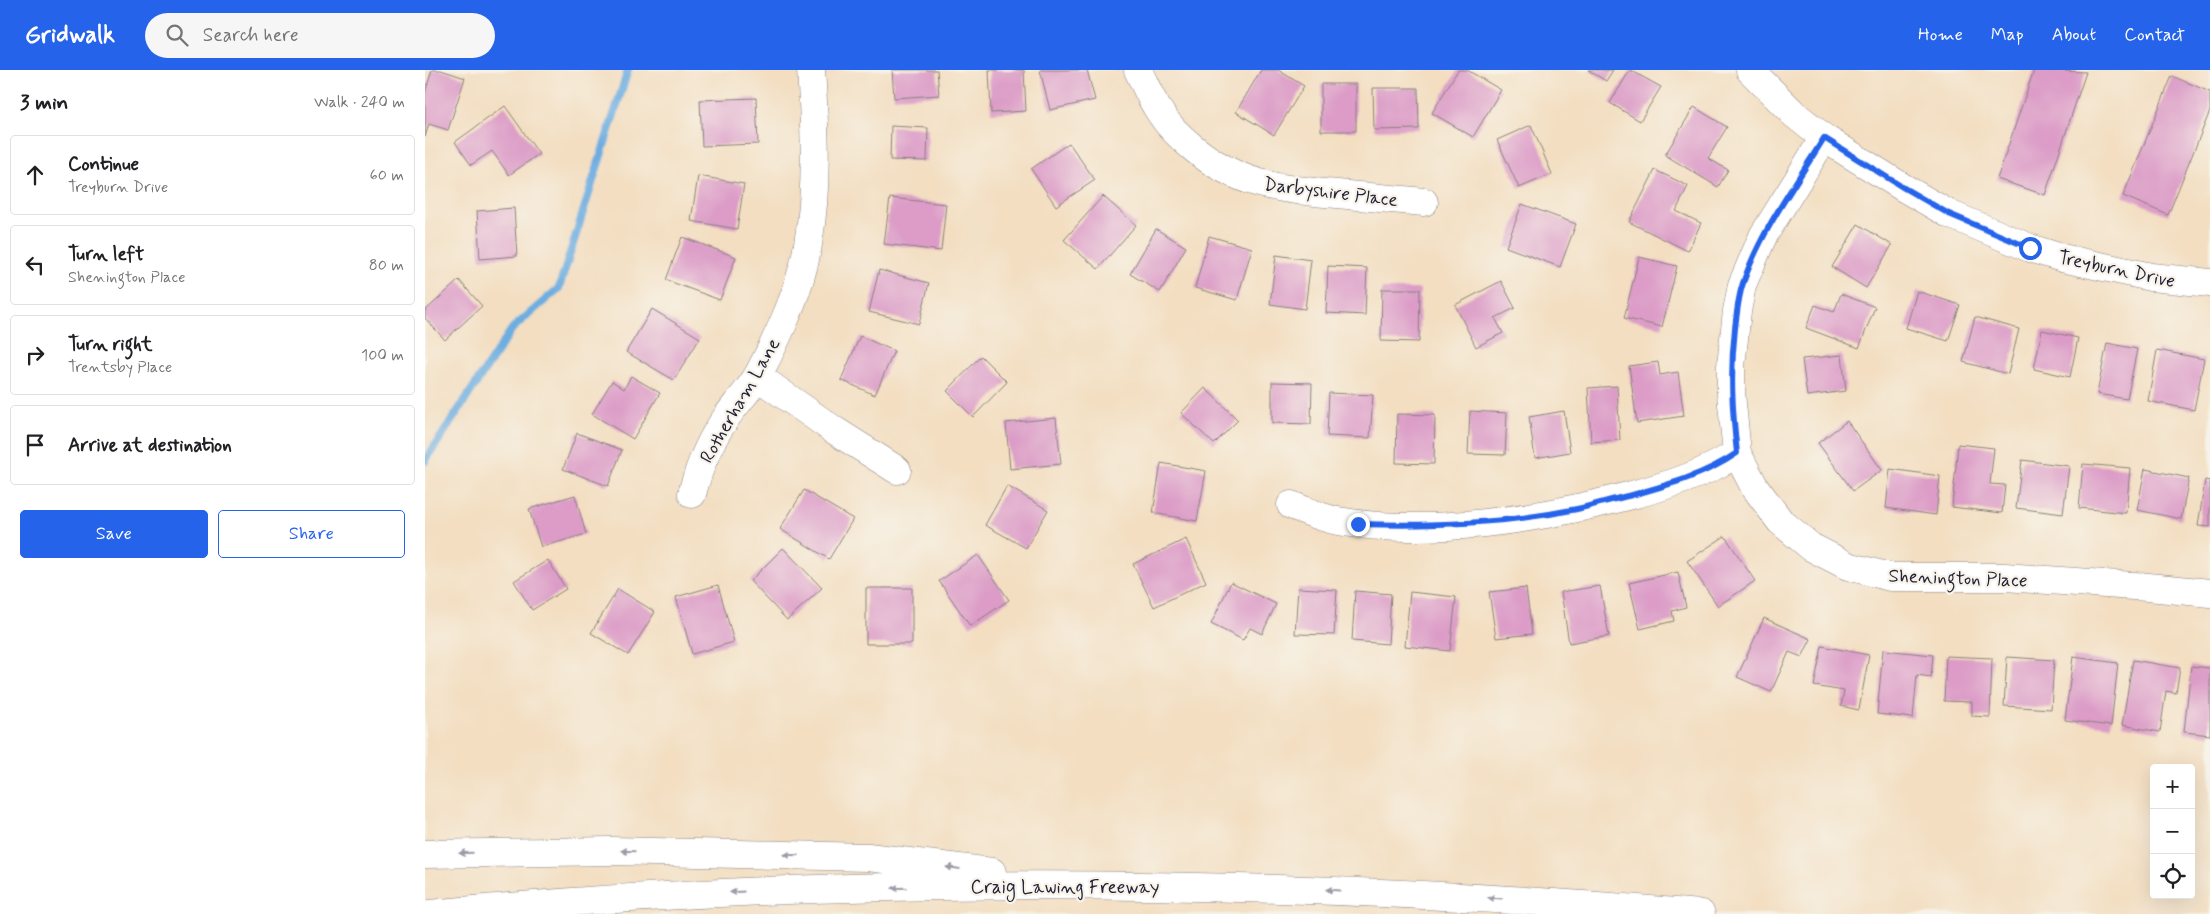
<!DOCTYPE html>
<meta charset="utf-8">
<style>
:root{--surface:#fff;--page:#f6f6f6;--text:#202124;--muted:#757577;--line:#e0e0e0;--accent:#2563eb}
body{margin:0;font-family:Mynerve,sans-serif;background:var(--page);color:var(--text)}
.controls{position:absolute;right:15px;bottom:15px;display:grid;overflow:hidden;border-radius:5px;box-shadow:0 5px 20px #0002}
.controls button{width:45px;height:45px;display:grid;place-items:center;padding:0;border:0;border-bottom:1px solid var(--line);background:var(--surface);color:var(--text);font:25px sans-serif}
.stop{position:absolute;width:15px;height:15px;margin:-11px;border:4px solid #2563eb;border-radius:50%;background:#fff}
.stop.end{background:#2563eb;border-color:#fff;box-shadow:0 1px 5px #0008}
.list{margin:0;padding:0;list-style:none}
h2{display:flex;justify-content:space-between;align-items:center;height:65px;margin:0;padding:0 20px;font-size:21px}
h2 small{font-size:16px;font-weight:400;color:var(--muted)}
.list li{display:grid;grid-template-columns:32px 1fr auto;gap:15px;align-items:center;box-sizing:border-box;height:80px;margin:0 10px 10px;padding:0 10px;border:1px solid var(--line);border-radius:5px}
.list b{display:block;font-size:19px;white-space:nowrap}
.list p{margin:0;font-size:16px;white-space:nowrap;color:var(--muted)}
.list em{font-size:16px;font-style:normal;color:var(--muted)}
.actions{display:flex;gap:10px;padding:15px 20px}
.actions a{flex:1;padding:11px 0;border:1px solid var(--accent);border-radius:5px;text-align:center;font-size:18px;color:var(--accent)}
.actions .main{background:var(--accent);color:#fff}
.icon{flex:none;width:28px;height:28px;fill:none;stroke:currentColor;stroke-width:2;stroke-linecap:round;stroke-linejoin:round}
.map{position:relative;flex:none;width:1785px;height:844px;overflow:hidden}
header{display:flex;align-items:center;gap:30px;box-sizing:border-box;height:70px;padding:0 25px;background:var(--accent);color:#fff}
header strong{font-size:24px}
nav{display:flex;gap:28px;margin-inline-start:auto;font-size:18px}
.search{width:350px;height:45px;background:var(--page);display:flex;align-items:center;gap:12px;box-sizing:border-box;padding:0 18px;border-radius:28px;color:var(--muted);font-size:19px}
main{display:flex}
aside{flex:1;background:var(--surface)}
.map>svg:first-child{display:block}
</style>
<header>
<strong>Gridwalk</strong>
<div class="search"><svg class="icon" aria-label="search" viewBox="0 0 24 24"><circle cx="10" cy="10" r="6"/><path d="M15 15l6 6"/></svg>Search here</div>
<nav><a>Home</a><a>Map</a><a>About</a><a>Contact</a></nav>
</header>
<main>
<aside>
<h2>3 min<small>Walk · 240 m</small></h2>
<ul class="list">
<li><svg class="icon" aria-label="ahead" viewBox="0 0 24 24"><path d="M12 20V5M6 11l6-6 6 6"/></svg><div><b>Continue</b><p>Treyburn Drive</p></div><em>60 m</em></li>
<li><svg class="icon" aria-label="left" viewBox="0 0 24 24"><path d="M17 20v-9H6M10 6l-5 5 5 5"/></svg><div><b>Turn left</b><p>Shenington Place</p></div><em>80 m</em></li>
<li><svg class="icon" aria-label="right" viewBox="0 0 24 24"><path d="M7 20v-9h11M14 6l5 5-5 5"/></svg><div><b>Turn right</b><p>Trentsby Place</p></div><em>100 m</em></li>
<li><svg class="icon" aria-label="arrive" viewBox="0 0 24 24"><path d="M6 21V4h12l-3 4 3 4H6"/></svg><div><b>Arrive at destination</b></div></li>
</ul>
<div class="actions"><a class="main">Save</a><a>Share</a></div>
</aside>
<div class="map">
<svg width="1785" height="844" viewBox="0 0 1785 844">
<rect width="100%" height="100%" fill="#f7f3e8"/>
<filter id="ink" filterUnits="userSpaceOnUse"><feTurbulence type="fractalNoise" baseFrequency=".02" numOctaves="2"/><feDisplacementMap in="SourceGraphic" scale="10" xChannelSelector="R" yChannelSelector="G"/><feConvolveMatrix kernelMatrix="1 2 1 2 8 2 1 2 1" color-interpolation-filters="sRGB"/></filter>
<filter id="wash" filterUnits="userSpaceOnUse"><feTurbulence type="fractalNoise" baseFrequency=".0096" numOctaves="4" result="noise"/><feDisplacementMap in="SourceGraphic" scale="20" xChannelSelector="R" yChannelSelector="G"/><feGaussianBlur stdDeviation="1.12" result="paint"/><feColorMatrix in="noise" values="0 0 0 0 0 0 0 0 0 0 0 0 0 0 0 0 0 1.4 0 .05"/><feComposite in="paint" operator="in"/></filter>
<g filter="url(#wash)">
<rect width="100%" height="100%" fill="#f3dec1"/>
<g fill="none" stroke-linecap="round" stroke-linejoin="round">
<path stroke="#6daee1" stroke-width="8" d="M 0,391 L 87,259 L 134,218 L 203,0"/>
</g>
<g id="blocks">
<path fill="#dc9cc7" d="M 7,0 L 16,0 L 40,8 L 23,60 L 4,54 L 0,67 L 0,23 Z
M 467,0 L 512,0 L 514,25 L 469,28 Z
M 564,0 L 599,0 L 601,41 L 566,43 Z
M 615,0 L 662,0 L 670,30 L 625,40 Z
M 836,0 L 853,0 L 879,16 L 849,65 L 811,42 Z
M 1033,0 L 1042,0 L 1076,20 L 1048,67 L 1007,43 Z
M 1163,0 L 1188,0 L 1181,11 Z
M 1205,0 L 1236,17 L 1215,51 L 1185,33 Z
M 1609,0 L 1661,2 L 1620,125 L 1572,109 Z
M 1747,6 L 1785,22 L 1785,41 L 1743,145 L 1698,126 Z
M 896,14 L 931,14 L 931,61 L 896,61 Z
M 948,18 L 993,18 L 994,59 L 949,60 Z
M 331,28 L 333,74 L 277,76 L 275,30 Z
M 80,36 L 114,84 L 84,105 L 67,81 L 46,95 L 30,72 Z
M 1269,37 L 1302,57 L 1283,88 L 1303,100 L 1293,117 L 1240,85 Z
M 1106,55 L 1127,104 L 1094,118 L 1072,70 Z
M 466,56 L 503,58 L 502,91 L 465,90 Z
M 644,73 L 670,110 L 631,136 L 606,99 Z
M 1230,100 L 1263,116 L 1251,141 L 1276,153 L 1263,181 L 1204,152 Z
M 273,106 L 319,114 L 312,159 L 266,151 Z
M 678,126 L 711,155 L 673,199 L 639,170 Z
M 465,128 L 521,134 L 516,181 L 459,174 Z
M 1097,134 L 1151,154 L 1135,197 L 1081,177 Z
M 89,138 L 92,186 L 55,189 L 52,141 Z
M 1433,154 L 1467,175 L 1441,218 L 1407,197 Z
M 731,159 L 761,177 L 735,222 L 705,204 Z
M 784,166 L 827,178 L 812,230 L 770,218 Z
M 257,167 L 311,187 L 295,230 L 241,210 Z
M 851,185 L 886,190 L 880,239 L 845,234 Z
M 1214,187 L 1252,196 L 1237,257 L 1199,248 Z
M 903,196 L 942,198 L 940,245 L 901,243 Z
M 454,200 L 504,213 L 494,254 L 444,242 Z
M 34,210 L 57,236 L 20,270 L 0,248 L 0,241 Z
M 1076,211 L 1090,238 L 1070,248 L 1078,263 L 1051,277 L 1030,235 Z
M 957,219 L 995,219 L 994,272 L 956,271 Z
M 1492,221 L 1535,235 L 1523,271 L 1481,258 Z
M 1416,224 L 1450,237 L 1434,278 L 1381,258 L 1390,235 L 1409,242 Z
M 227,239 L 275,268 L 249,310 L 201,282 Z
M 1550,247 L 1594,259 L 1583,304 L 1538,292 Z
M 1617,260 L 1653,268 L 1645,307 L 1609,299 Z
M 435,266 L 469,281 L 450,325 L 416,310 Z
M 1682,273 L 1712,279 L 1702,329 L 1672,324 Z
M 1732,280 L 1779,289 L 1769,340 L 1723,331 Z
M 1417,285 L 1421,321 L 1382,326 L 1377,289 Z
M 556,286 L 582,312 L 548,347 L 522,321 Z
M 1233,292 L 1235,305 L 1253,302 L 1259,346 L 1212,353 L 1204,296 Z
M 206,306 L 235,323 L 208,369 L 167,344 L 187,311 L 199,319 Z
M 847,312 L 887,313 L 886,354 L 847,353 Z
M 1192,316 L 1195,370 L 1166,372 L 1163,318 Z
M 780,318 L 813,350 L 789,374 L 756,343 Z
M 904,323 L 948,325 L 945,368 L 902,366 Z
M 1045,341 L 1082,343 L 1080,385 L 1043,384 Z
M 1139,341 L 1145,382 L 1110,388 L 1104,347 Z
M 972,344 L 1010,345 L 1009,394 L 971,393 Z
M 631,348 L 636,394 L 585,399 L 581,353 Z
M 1422,351 L 1457,400 L 1428,421 L 1393,373 Z
M 152,363 L 197,380 L 183,416 L 138,399 Z
M 1533,374 L 1569,378 L 1565,414 L 1580,415 L 1577,443 L 1527,437 Z
M 1597,390 L 1644,396 L 1638,444 L 1591,438 Z
M 736,393 L 781,401 L 772,451 L 728,443 Z
M 1658,394 L 1705,398 L 1701,443 L 1654,438 Z
M 1465,399 L 1515,406 L 1511,445 L 1461,438 Z
M 1720,399 L 1764,408 L 1756,449 L 1712,440 Z
M 1780,410 L 1785,411 L 1785,457 L 1773,456 Z
M 582,416 L 623,440 L 601,478 L 560,455 Z
M 379,420 L 428,449 L 404,489 L 355,459 Z
M 150,425 L 161,464 L 116,477 L 104,439 Z
M 1300,466 L 1330,511 L 1293,536 L 1262,491 Z
M 761,469 L 781,512 L 729,537 L 708,494 Z
M 358,478 L 397,518 L 362,550 L 325,511 Z
M 553,485 L 584,530 L 545,556 L 514,511 Z
M 123,490 L 141,519 L 107,540 L 89,511 Z
M 1253,502 L 1261,537 L 1247,541 L 1249,551 L 1215,559 L 1204,513 Z
M 806,512 L 851,534 L 837,564 L 825,558 L 818,570 L 786,554 Z
M 293,515 L 309,572 L 267,584 L 251,527 Z
M 1175,516 L 1184,566 L 1144,573 L 1136,522 Z
M 441,518 L 487,518 L 487,574 L 441,574 Z
M 873,518 L 912,520 L 909,565 L 870,564 Z
M 1101,518 L 1107,564 L 1071,568 L 1064,522 Z
M 193,519 L 230,542 L 203,585 L 166,563 Z
M 930,521 L 966,524 L 963,574 L 927,571 Z
M 985,522 L 1031,527 L 1025,581 L 980,576 Z
M 1339,548 L 1386,569 L 1377,587 L 1364,582 L 1346,622 L 1312,607 Z
M 1397,576 L 1444,585 L 1434,640 L 1416,636 L 1419,621 L 1389,616 Z
M 1458,580 L 1508,585 L 1506,607 L 1492,605 L 1488,648 L 1452,644 Z
M 1521,586 L 1567,588 L 1565,647 L 1547,646 L 1547,632 L 1519,631 Z
M 1582,587 L 1629,590 L 1626,639 L 1579,636 Z
M 1648,587 L 1693,593 L 1686,656 L 1640,650 Z
M 1708,590 L 1755,598 L 1751,623 L 1741,621 L 1735,662 L 1697,655 Z
M 1766,596 L 1785,598 L 1785,665 L 1759,662 Z"/>
</g>
</g>
<g filter="url(#ink)">
<use href="#blocks" fill-opacity="0" stroke="#8a807e" stroke-width="1"/>
<g fill="none" stroke-linecap="round" stroke-linejoin="round">
<defs>
<path id="street" d="M 713,0 C 720,15 726,30 736,44 C 744,57 755,67 767,77 C 814,116 854,119 912,124 C 941,127 970,129 999,132
M 1325,0 L 1369,44 L 1399,68 L 1479,118 L 1524,144 L 1605,178 L 1637,188 L 1726,207 L 1785,213
M 1399,68 L 1338,166 L 1317,215 L 1312,241 L 1306,296 L 1306,324 L 1312,383 L 1329,416 L 1355,451 L 1386,477 L 1423,496 L 1465,507 L 1580,507 L 1723,517 L 1785,523
M 332,306 L 409,360 L 472,400
M 267,424 C 274,397 285,370 301,348 C 311,333 324,321 333,305 C 354,265 376,219 383,174 C 393,117 390,58 386,0
M 866,435 C 881,441 896,448 913,451 C 1003,467 1115,449 1203,426 C 1241,416 1279,405 1312,383"/>
<path id="highway" d="M 0,784 L 187,781 L 443,787 L 567,802
M 5,844 C 427,803 853,808 1276,844"/>
</defs>
<use href="#street" stroke="#8a807e" stroke-width="29"/>
<use href="#highway" stroke="#8a807e" stroke-width="29"/>
<use href="#street" stroke="#fff" stroke-width="28"/>
<use href="#highway" stroke="#fff" stroke-width="28"/>
</g>
<defs><path id="oneway-solid" d="M-6-.8H1V-3.2L6.5 0L1 3.2V.8H-6Z" transform="scale(1.25)"/></defs>
<g fill="#9c9ca7">
<use href="#oneway-solid" transform="translate(203 781) rotate(-179)"/>
<use href="#oneway-solid" transform="translate(41 783) rotate(179)"/>
<use href="#oneway-solid" transform="translate(366 785) rotate(-179)"/>
<use href="#oneway-solid" transform="translate(528 798) rotate(-173)"/>
<use href="#oneway-solid" transform="translate(474 818) rotate(179)"/>
<use href="#oneway-solid" transform="translate(908 820) rotate(-177)"/>
<use href="#oneway-solid" transform="translate(312 822) rotate(177)"/>
<use href="#oneway-solid" transform="translate(1070 828) rotate(-177)"/>
</g>
</g>
<g fill="none" stroke-linecap="round" stroke-linejoin="round" filter="url(#ink)">
<path stroke="#2563eb" stroke-width="6" d="M 933,454 C 1007,456 1079,454 1152,439 C 1170,435 1188,429 1207,425 C 1243,415 1280,405 1312,383 C 1307,338 1305,303 1310,258 C 1312,243 1313,227 1318,213 C 1336,161 1370,115 1399,68 L 1479,118 L 1524,144 L 1605,178"/>
</g>
<g text-anchor="middle" stroke-width="4.5" stroke-linejoin="round" paint-order="stroke">
<g font-size="19" fill="#22223b" stroke="#f7f3e8">
<text transform="translate(906 121) rotate(7)" y="7">Darbyshire Place</text>
<text transform="translate(1692 198) rotate(12)" y="7">Treyburn Drive</text>
<text transform="translate(314 330) rotate(-60)" y="7">Rotherham Lane</text>
<text transform="translate(1533 507) rotate(2)" y="7">Shenington Place</text>
<text x="640" y="823">Craig Lawing Freeway</text>
</g>
</g>
</svg>
<div class="controls">
<button>+</button>
<button>−</button>
<button><svg class="icon" aria-label="locate" viewBox="0 0 24 24"><circle cx="12" cy="12" r="6"/><path d="M12 2v4M12 18v4M2 12h4M18 12h4"/></svg></button>
</div>
<div class="stop" style="left:1605px;top:178px"></div>
<div class="stop end" style="left:933px;top:454px"></div>
</div>
</main>
